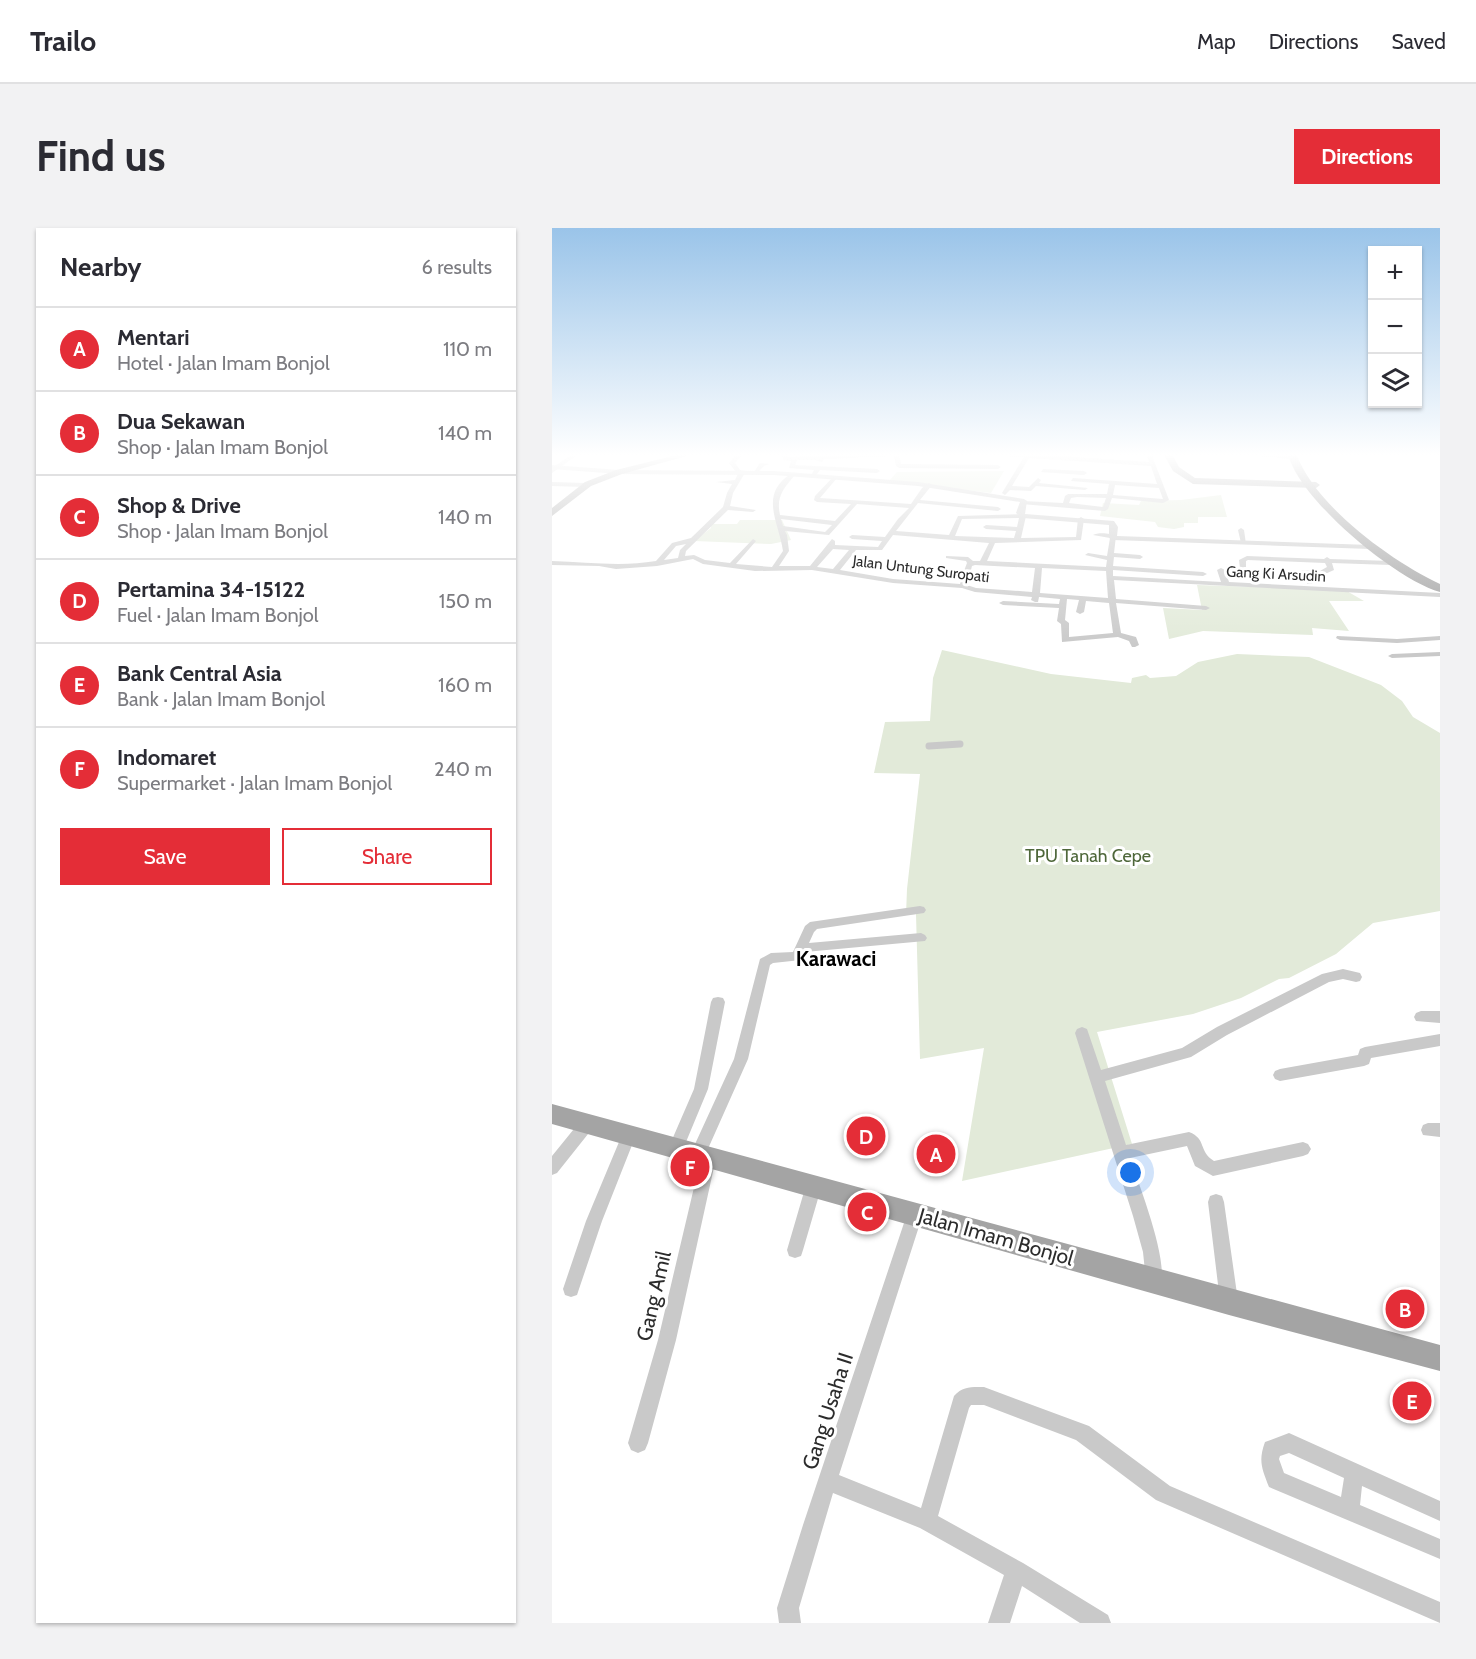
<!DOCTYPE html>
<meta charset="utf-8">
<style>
:root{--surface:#fff;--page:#f2f2f3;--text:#2b2b33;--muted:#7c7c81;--line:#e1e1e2;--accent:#e42d37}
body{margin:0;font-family:Cabin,sans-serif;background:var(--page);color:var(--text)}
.controls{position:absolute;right:18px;top:18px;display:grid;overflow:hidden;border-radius:0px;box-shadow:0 2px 4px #0004}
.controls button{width:54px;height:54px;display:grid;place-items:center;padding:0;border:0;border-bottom:2px solid var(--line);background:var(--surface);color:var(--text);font:30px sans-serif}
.you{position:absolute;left:579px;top:945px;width:21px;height:21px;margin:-15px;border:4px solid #fff;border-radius:50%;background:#1a73e8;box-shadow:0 0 0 9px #1a73e833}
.badge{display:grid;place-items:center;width:39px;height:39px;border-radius:50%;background:var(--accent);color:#fff;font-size:20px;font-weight:700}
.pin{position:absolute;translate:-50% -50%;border:3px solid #fff;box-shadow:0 2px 6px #0006}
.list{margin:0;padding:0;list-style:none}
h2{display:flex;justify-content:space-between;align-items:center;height:78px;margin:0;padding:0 24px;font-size:26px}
h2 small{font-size:20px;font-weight:400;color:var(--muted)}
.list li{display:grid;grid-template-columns:39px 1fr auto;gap:18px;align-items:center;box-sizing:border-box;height:84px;padding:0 24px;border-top:2px solid var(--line)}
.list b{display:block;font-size:22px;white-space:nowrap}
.list p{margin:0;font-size:20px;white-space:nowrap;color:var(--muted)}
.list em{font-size:20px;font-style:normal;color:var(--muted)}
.actions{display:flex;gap:12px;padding:18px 24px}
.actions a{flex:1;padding:14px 0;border:2px solid var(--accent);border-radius:0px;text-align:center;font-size:21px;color:var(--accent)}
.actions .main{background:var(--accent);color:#fff}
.icon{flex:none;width:33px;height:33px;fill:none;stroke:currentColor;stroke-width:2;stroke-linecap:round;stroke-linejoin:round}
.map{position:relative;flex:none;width:888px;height:1395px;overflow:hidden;border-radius:0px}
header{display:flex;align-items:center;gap:36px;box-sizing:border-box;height:84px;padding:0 30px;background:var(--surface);border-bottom:2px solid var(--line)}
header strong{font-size:28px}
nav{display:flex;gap:33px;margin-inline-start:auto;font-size:21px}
.intro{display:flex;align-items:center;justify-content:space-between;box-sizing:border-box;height:144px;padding:0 36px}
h1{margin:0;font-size:42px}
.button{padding:15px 27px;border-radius:0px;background:var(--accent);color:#fff;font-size:21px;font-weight:700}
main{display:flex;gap:36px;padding:0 36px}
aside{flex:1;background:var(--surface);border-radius:0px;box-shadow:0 2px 4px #0004}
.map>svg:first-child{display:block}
</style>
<header>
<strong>Trailo</strong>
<nav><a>Map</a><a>Directions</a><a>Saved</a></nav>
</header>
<div class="intro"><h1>Find us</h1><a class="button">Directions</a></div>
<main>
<aside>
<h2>Nearby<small>6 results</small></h2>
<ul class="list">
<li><span class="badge">A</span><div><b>Mentari</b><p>Hotel · Jalan Imam Bonjol</p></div><em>110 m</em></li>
<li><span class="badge">B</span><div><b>Dua Sekawan</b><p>Shop · Jalan Imam Bonjol</p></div><em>140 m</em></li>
<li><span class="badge">C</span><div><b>Shop &amp; Drive</b><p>Shop · Jalan Imam Bonjol</p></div><em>140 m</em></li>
<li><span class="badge">D</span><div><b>Pertamina 34-15122</b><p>Fuel · Jalan Imam Bonjol</p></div><em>150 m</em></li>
<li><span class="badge">E</span><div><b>Bank Central Asia</b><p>Bank · Jalan Imam Bonjol</p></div><em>160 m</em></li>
<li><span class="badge">F</span><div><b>Indomaret</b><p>Supermarket · Jalan Imam Bonjol</p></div><em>240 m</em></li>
</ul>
<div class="actions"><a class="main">Save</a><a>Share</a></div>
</aside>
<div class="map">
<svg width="888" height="1395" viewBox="0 0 888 1395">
<rect width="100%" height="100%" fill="#fff"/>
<path fill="#e2ead9" d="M 452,243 L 439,265 L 337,253 L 345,244 Z
M 669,267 L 675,289 L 646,289 L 646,295 L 632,295 L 632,299 L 622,301 L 606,299 L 603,294 L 548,288 L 551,275 L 587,277 L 589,273 L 629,272 Z
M 188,292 L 230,292 L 239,312 L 219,316 L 142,313 L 159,300 L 158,296 L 185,296 Z
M 645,357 L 793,362 L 812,373 L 777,373 L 797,403 L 760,400 L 761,407 L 651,403 L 617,411 L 611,380 L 650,382 Z
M 390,422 L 499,446 L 579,455 L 580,450 L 594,447 L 598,450 L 624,448 L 646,434 L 685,426 L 757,429 L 829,457 L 850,473 L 861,489 L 888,505 L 888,683 L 821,695 L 784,726 L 737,750 L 727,751 L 689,770 L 641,786 L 545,804 L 580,916 L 410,953 L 432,820 L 368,831 L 364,686 L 354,687 L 355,661 L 368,546 L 322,545 L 333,494 L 378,493 L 381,450 Z"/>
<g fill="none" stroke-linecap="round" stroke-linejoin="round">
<path stroke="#c9c9c9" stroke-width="7" d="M 377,518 L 408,516"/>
<path fill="#c9c9c9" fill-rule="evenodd" d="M 22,225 L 28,225 L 0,245 L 0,240 Z
M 186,225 L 192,225 L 183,235 L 188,242 L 194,243 L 181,265 L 178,278 L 204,282 L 201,284 L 176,282 L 134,323 L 133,328 L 142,327 L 153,332 L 178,335 L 201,311 L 204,313 L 184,336 L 220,339 L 231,323 C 227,294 206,266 240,245 L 243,247 C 231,261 224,269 228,287 L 283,293 L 299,276 L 265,274 L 262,272 L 263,268 L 282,248 L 285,250 L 268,270 L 359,276 L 370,260 L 377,255 L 380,257 L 368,272 L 446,279 L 449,281 L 446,283 L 366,275 L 344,303 L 397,307 L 406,288 L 471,286 L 474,288 L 469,310 L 524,309 L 526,291 L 529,289 L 532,291 L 529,312 L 443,315 L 435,333 L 554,339 L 555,332 L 533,327 L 536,325 L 555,328 L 558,310 L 541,307 C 546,304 559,305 564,308 L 562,325 L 588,327 L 591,329 L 588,331 L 562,329 L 561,338 L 651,344 L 655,346 L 651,348 L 561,342 L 561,348 L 669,354 L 665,342 L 669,340 L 673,342 L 677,354 L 888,365 L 888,369 L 562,352 L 564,371 L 654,378 L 658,380 L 654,382 L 564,375 L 569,405 L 584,409 L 587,417 L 583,419 L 580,419 L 577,413 L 566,409 L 510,414 L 509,396 L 505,393 L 507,380 L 451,377 L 447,375 L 451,373 L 507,376 L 508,371 L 487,369 L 486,374 L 483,374 L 479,372 L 480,369 L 423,364 L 410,360 L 341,355 L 260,342 L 203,343 L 151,336 L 141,331 L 105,338 L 64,341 L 47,338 L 0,337 L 0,333 C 35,334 69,339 104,333 L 120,315 L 139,310 L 171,279 L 175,265 L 180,256 L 164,254 L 183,252 L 187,244 L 184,244 L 177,235 ZM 305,276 L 357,280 L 346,291 L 333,309 L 300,307 L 297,309 L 300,311 L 330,313 L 326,319 L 283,317 L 283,313 L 280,311 L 258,338 L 227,338 L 237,323 L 235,307 L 233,303 L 277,307 ZM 467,290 L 465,299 L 434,297 L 431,299 L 434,301 L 464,303 L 462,310 L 403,308 L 410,291 ZM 229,291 L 280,297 L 273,304 L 231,298 ZM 341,307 L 437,315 L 428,333 L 421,333 L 416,329 L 394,328 L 394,330 L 414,333 L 415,335 L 412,343 L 361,337 L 357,339 L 361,341 L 411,347 L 408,356 L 341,351 L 288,342 L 304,322 L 330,322 ZM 134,316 L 128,322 L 126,330 L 112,332 L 124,318 ZM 281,321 L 297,322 L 281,341 L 265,339 ZM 423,337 L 483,340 L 480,364 L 424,360 L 415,357 L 420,338 ZM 490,340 L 554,343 L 556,370 L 488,365 ZM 515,371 L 527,372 L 524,384 L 528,386 L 532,384 L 534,373 L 557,375 L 561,405 L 517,409 L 517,395 L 513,392 Z
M 228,225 L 232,225 L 236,229 L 380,225 L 378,227 L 347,228 L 349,236 L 446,237 L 449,239 L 446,241 L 347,240 L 344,238 L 342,228 L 272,231 L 270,234 L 263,232 L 245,232 L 243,237 L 325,241 L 328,243 L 325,245 L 268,242 L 262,250 L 259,248 L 262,242 L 237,240 L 239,233 L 232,232 Z
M 431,225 L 479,225 L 479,226 L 597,234 L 594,225 L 599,225 L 617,272 L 611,275 L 560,270 L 556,281 L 553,283 L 469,276 L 471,273 L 511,275 L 513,268 L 516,266 L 555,266 L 557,256 L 519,253 L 521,250 L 605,256 L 599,238 L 477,230 L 460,258 L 477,259 L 486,250 L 489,252 L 487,255 L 536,260 L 533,262 L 484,258 L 479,263 L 458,262 L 453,267 L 450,265 L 472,229 L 433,227 ZM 563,257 L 607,260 L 611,271 L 561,267 ZM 525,269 L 554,270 L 551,279 L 517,275 L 519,270 Z
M 672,225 L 696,225 L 744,229 L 741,231 Z
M 208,235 L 217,236 L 212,238 L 206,244 L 202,244 Z
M 491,241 L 532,243 L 535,245 L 532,247 L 489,244 Z
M 0,254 L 33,255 L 36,257 L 33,259 L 0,258 Z
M 689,300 L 692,302 L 694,316 L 689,315 L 686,302 Z
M 695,328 L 772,331 L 775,329 L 778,331 L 839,333 L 843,335 L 839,337 L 780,335 L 782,342 L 773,346 L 775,356 L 755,356 L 755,352 L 768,352 L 766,347 L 745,346 L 741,344 L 742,342 L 768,343 L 775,339 L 773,335 L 696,332 L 694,333 L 694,340 L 688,340 L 687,332 Z
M 785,408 L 845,411 L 888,408 L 888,412 L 845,415 L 788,412 L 784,410 Z
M 888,424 L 888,428 L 840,430 L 836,428 L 840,426 Z
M 368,678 L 372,679 L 374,682 L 372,685 L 265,701 L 262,704 L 257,715 L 369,705 L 373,707 L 375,710 L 373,713 L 253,724 L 249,732 L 221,735 L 218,737 L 196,831 L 155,923 L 161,925 L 164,930 L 124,1112 L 96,1215 L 93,1222 L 86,1225 L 79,1222 L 76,1215 L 106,1112 L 148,934 L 141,932 L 138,927 L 182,831 L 208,731 L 219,725 L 241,724 L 253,698 L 258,694 Z
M 791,741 L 808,745 L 810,749 L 808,753 L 804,754 L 791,751 L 777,754 L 675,807 L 639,829 L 553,853 L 574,917 L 637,904 C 655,911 646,923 662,933 L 751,914 L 756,916 L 759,921 L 756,926 L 751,928 L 661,948 L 643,938 L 635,918 L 578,930 C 587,957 618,1035 608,1059 L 602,1061 L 596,1059 L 594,1053 L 591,1024 L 581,988 L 523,805 L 525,801 L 530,799 L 535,801 L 549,842 L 630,820 L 665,799 L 770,746 Z
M 166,769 L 171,770 L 173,774 L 156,861 L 129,926 L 124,928 L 119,926 L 116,921 L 142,861 L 159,774 L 161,770 Z
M 869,783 L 888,783 L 888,795 L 864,793 L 862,789 L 864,785 Z
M 888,806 L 888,818 L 819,830 L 817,836 L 812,838 L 728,853 L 723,851 L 721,847 L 723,843 L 728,841 L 806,827 L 808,821 L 813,819 Z
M 35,889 L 40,891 L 42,896 L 40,901 L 5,945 L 0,947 L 0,928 L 30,891 Z
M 876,895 L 888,895 L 888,909 L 871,907 L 869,902 L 871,897 Z
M 77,900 L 82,902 L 84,907 L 50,993 L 27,1061 L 25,1067 L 19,1069 L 13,1067 L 11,1061 L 34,993 L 72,902 Z
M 262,949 L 267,952 L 270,957 L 251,1022 L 249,1028 L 243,1030 L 237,1028 L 235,1022 L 254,957 L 257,952 Z
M 664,966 L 670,968 L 672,974 L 686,1073 L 683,1079 L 677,1082 L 671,1079 L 668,1073 L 656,974 L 658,968 Z
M 363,978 L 369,980 L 371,986 L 287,1247 L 369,1280 L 402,1168 C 411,1158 419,1159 432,1159 L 537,1198 L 618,1258 L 888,1374 L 888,1395 L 604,1272 L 524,1212 L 432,1177 L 419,1177 L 417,1180 L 386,1288 L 471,1335 L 556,1387 L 559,1395 L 528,1395 L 470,1358 L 458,1395 L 436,1395 L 452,1347 L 368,1300 L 281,1265 L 247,1380 L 249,1395 L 227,1395 L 225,1380 L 251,1297 L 355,986 L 357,980 Z
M 737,1205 L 888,1273 L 888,1293 L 810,1258 L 808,1277 L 888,1311 L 888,1331 L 717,1259 C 710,1241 706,1233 713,1214 ZM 737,1225 L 792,1250 L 789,1269 L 732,1245 L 727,1231 L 728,1228 Z"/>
<path fill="#c9c9c9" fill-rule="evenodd" d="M 0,237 L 67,242 L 222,243 L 366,254 L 472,271 L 475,273 L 473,286 L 562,293 L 566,299 L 565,308 L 818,317 L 822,319 L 818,321 L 561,312 L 557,310 L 557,297 L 471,290 L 464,285 L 468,274 L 366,258 L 222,247 L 67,246 L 0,241 Z"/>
<path fill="#a4a4a4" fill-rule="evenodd" d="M 133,225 L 145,225 L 70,246 L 39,258 L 0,288 L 0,280 L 33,254 L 64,242 Z
M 611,225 L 619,225 L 627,239 L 643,250 L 764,254 L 768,257 L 764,260 L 641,256 L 621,243 Z
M 0,876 L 888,1117 L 888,1143 L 677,1087 L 0,896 Z"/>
<path fill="#9c9c9c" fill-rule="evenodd" d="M 736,225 L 744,225 C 762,277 839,333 888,356 L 888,364 C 844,352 745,270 736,225 Z"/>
</g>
<linearGradient id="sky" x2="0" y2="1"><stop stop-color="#9ac4e9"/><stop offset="0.54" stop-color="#fff"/><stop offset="1" stop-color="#fff" stop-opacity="0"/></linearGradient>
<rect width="888" height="420" fill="url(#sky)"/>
<g text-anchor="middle" stroke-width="6" stroke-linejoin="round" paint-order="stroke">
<g font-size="15" fill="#2c2c2c" stroke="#fff">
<text transform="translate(369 341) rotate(7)" y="5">Jalan Untung Suropati</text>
<text transform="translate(724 346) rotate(3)" y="5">Gang Ki Arsudin</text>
</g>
<g font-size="18" fill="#4e673a" stroke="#fff">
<text x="536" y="634">TPU Tanah Cepe</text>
</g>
<g font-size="21" font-weight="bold" fill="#000" stroke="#fff">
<text x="284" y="738">Karawaci</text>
</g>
<g font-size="21" fill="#2c2c2c" stroke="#fff">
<text transform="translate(444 1009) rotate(16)" y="7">Jalan Imam Bonjol</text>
<text transform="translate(102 1068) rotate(-77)" y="7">Gang Amil</text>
<text transform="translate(276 1183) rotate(-72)" y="7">Gang Usaha II</text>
</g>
</g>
</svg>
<div class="controls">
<button>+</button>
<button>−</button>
<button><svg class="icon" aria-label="layers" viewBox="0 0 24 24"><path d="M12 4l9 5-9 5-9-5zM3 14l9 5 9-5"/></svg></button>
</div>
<div class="you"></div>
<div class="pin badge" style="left:384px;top:926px">A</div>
<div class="pin badge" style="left:853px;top:1081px">B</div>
<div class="pin badge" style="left:315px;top:984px">C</div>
<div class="pin badge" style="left:314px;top:908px">D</div>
<div class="pin badge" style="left:860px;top:1173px">E</div>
<div class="pin badge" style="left:138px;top:939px">F</div>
</div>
</main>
